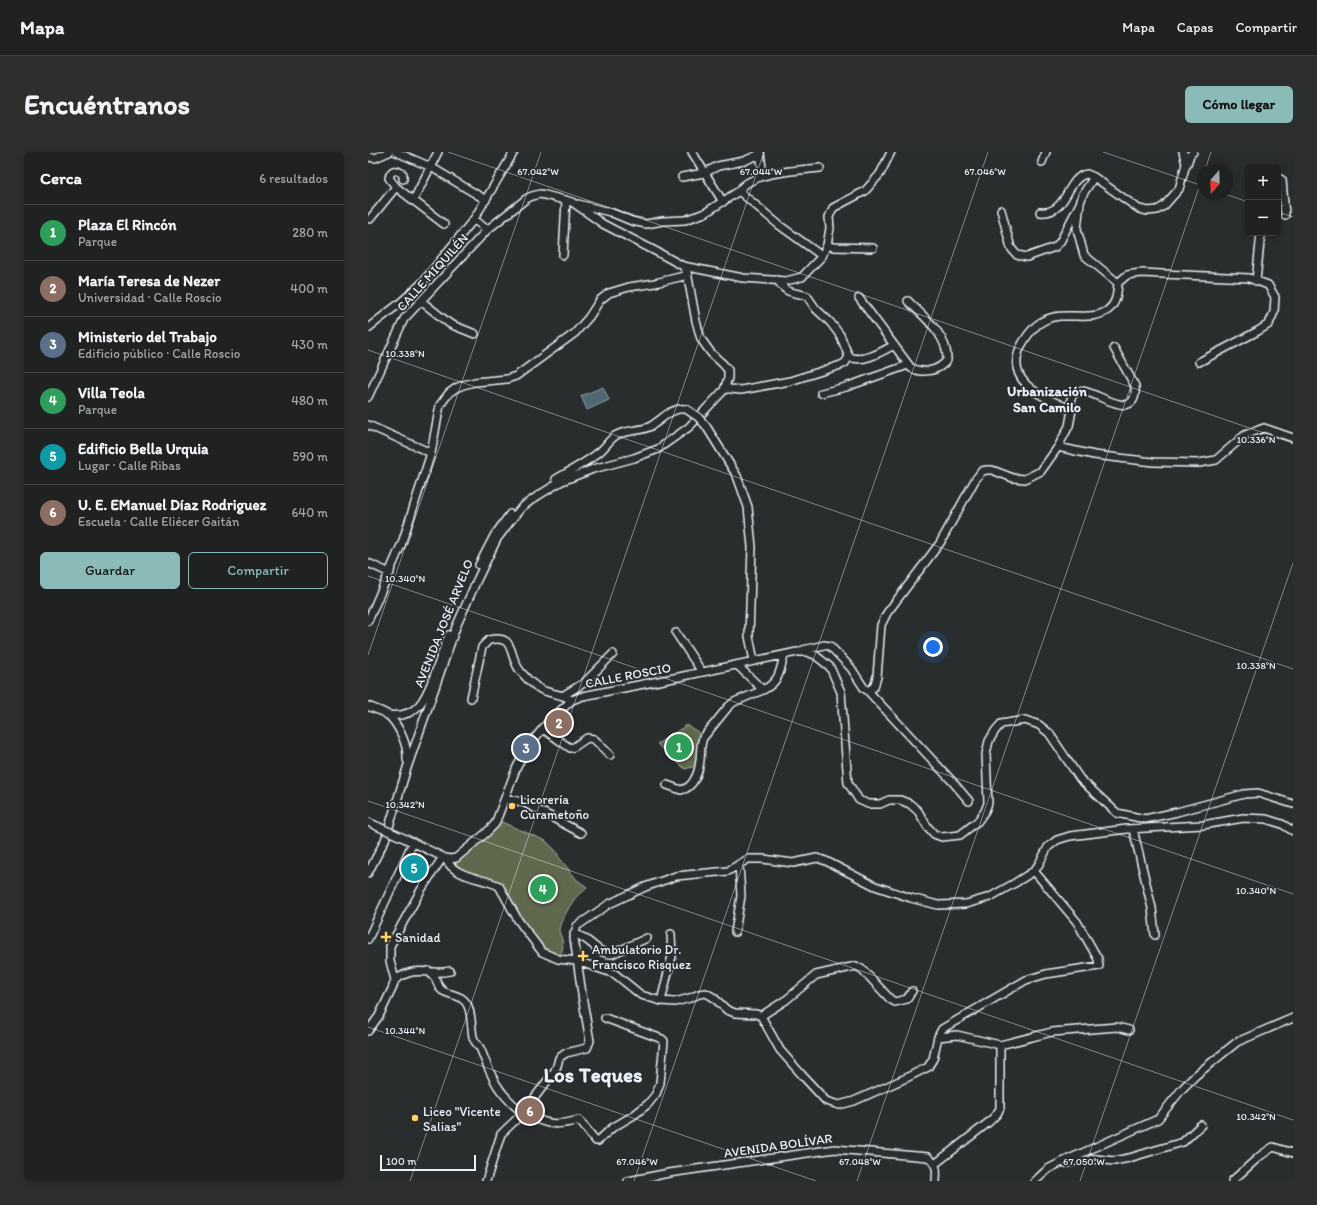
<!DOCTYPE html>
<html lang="es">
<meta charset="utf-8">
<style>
:root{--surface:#202222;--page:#2d2f2f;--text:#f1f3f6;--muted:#a2a4a5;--line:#3d3f40;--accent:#8bbbb9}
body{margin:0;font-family:Itim,sans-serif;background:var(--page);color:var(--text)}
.controls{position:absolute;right:12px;top:12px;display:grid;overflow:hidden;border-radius:6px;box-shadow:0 2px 6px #0003}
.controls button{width:36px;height:36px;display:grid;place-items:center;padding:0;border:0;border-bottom:1px solid var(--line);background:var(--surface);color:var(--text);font:20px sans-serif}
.compass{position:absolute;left:829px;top:12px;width:36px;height:36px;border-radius:50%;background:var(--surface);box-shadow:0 2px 6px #0003;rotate:199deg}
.scale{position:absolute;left:12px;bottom:10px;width:96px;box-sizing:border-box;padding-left:4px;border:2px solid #e8f1f8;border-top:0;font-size:11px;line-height:14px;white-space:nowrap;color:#e8f1f8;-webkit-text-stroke:3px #2a2d2e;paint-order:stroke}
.you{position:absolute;left:565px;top:495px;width:14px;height:14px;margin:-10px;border:3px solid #fff;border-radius:50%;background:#1a73e8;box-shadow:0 0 0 6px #1a73e833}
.badge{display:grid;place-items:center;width:26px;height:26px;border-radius:50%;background:var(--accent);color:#fff;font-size:13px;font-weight:700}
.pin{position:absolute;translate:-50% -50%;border:2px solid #fff;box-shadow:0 1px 4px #0006}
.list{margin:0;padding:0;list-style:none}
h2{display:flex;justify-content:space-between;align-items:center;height:52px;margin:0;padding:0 16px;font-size:17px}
h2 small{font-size:13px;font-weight:400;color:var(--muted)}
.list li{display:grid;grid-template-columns:26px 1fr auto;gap:12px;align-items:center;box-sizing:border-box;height:56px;padding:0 16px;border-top:1px solid var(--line)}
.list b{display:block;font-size:15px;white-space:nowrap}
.list p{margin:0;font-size:13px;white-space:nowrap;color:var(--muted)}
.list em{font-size:13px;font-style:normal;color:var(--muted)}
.actions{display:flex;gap:8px;padding:12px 16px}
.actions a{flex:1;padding:9px 0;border:1px solid var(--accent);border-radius:6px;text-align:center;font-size:14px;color:var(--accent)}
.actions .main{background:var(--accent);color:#111}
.map{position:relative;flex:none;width:925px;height:1029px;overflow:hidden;border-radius:6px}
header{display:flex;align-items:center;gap:24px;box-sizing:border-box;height:56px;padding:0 20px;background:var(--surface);border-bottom:1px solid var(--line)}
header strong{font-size:19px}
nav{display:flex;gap:22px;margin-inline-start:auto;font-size:14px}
.intro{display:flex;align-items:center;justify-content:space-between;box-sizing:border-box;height:96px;padding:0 24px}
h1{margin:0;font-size:28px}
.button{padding:10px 18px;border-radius:6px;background:var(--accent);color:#111;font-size:14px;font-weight:700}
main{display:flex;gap:24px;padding:0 24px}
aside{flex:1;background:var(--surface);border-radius:6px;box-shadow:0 2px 6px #0003}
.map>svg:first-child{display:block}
</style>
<header>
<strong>Mapa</strong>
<nav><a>Mapa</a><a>Capas</a><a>Compartir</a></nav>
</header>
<div class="intro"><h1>Encuéntranos</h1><a class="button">Cómo llegar</a></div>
<main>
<aside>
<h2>Cerca<small>6 resultados</small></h2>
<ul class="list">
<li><span class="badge" style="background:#2e9e5b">1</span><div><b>Plaza El Rincón</b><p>Parque</p></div><em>280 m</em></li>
<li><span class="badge" style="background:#8d6e63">2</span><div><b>María Teresa de Nezer</b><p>Universidad · Calle Roscio</p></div><em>400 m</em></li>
<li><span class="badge" style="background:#5c6f8a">3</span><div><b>Ministerio del Trabajo</b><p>Edificio público · Calle Roscio</p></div><em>430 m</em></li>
<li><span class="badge" style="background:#2e9e5b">4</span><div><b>Villa Teola</b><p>Parque</p></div><em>480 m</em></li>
<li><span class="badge" style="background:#0f9aa8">5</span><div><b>Edificio Bella Urquia</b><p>Lugar · Calle Ribas</p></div><em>590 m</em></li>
<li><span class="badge" style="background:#8d6e63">6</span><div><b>U. E. EManuel Díaz Rodriguez</b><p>Escuela · Calle Eliécer Gaitán</p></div><em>640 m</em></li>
</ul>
<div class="actions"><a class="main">Guardar</a><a>Compartir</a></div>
</aside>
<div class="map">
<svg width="925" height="1029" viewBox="0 0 925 1029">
<rect width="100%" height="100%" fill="#2a2d2e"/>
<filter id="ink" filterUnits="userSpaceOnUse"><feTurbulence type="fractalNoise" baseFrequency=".025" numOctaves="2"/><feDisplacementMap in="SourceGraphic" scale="8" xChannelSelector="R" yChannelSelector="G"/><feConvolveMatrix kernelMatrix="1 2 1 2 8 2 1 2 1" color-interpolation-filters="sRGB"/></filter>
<g filter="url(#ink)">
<path fill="#61684e" stroke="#a4aca3" d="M 319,573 L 331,581 L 328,614 L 317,617 L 289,592 Z
M 129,668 L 178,689 L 189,700 L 190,704 L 209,728 L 219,735 C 216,740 214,740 210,743 C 205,747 191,772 191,778 C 191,780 192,782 193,784 C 196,795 195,798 190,807 L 174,800 L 131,734 L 81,714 L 83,707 Z"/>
<path fill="#4e6773" stroke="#8c9ea8" d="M 235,235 L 241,248 L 219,258 L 213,244 Z"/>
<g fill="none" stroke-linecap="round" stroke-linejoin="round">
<defs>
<path id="minor" d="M 28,0 L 63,15 L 118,48
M 324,0 L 355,50
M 392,0 L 395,24
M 0,5 L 7,6 L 21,0
M 674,10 L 678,0
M 819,12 L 822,3 L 825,0
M 314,25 L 336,21 L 350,14 L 376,9 L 392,2
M 910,26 L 914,28 L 917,63
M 35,27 L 35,22 C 28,17 23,17 21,26 L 28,35 L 76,72
M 371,39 L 411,73 L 454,104
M 45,49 L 70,0
M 210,52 L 242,60 L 264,69 L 278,72 L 295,69 L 317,68 L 337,61 L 371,39 C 382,20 431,18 452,16
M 633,58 L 643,96 L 649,103 L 659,105 L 687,95 L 692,90 L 711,53
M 672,60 C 700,63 698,25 719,22 L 726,25
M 2,67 L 28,35
M 106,67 L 119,78
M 459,93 L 465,95 L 505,96
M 195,103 L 198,48
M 315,114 L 375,126 L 418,129 L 434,125 L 454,104 L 459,93 L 462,76 L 461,65 L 465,56 L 497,39 L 512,22 L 523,0
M 409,128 C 420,143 423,139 439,144 L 448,157 L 462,170 L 472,183 L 481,205 C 496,211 513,200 526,193
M 888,129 L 893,81
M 750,131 L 759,123 L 773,121 L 881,126 L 900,133 L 907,145 L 906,160 L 901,172 L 890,179 L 831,210
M 491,146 L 543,216 C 555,222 571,219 579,208 C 580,183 556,165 540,149
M 53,149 L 82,172 L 107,182
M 0,176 L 32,151 L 54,131 L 106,67 L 146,0
M 357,236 L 362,237 L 373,238 L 422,229 L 473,213 L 477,211 L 481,205
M 453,241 L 478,235 L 540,213
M 0,245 L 36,167 L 119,78 L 158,47 L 164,44 L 172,42 L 177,43 L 204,50 L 235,72 L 291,101 L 315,114 L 319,120 L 328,169 L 333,187 L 343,201 L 355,212 L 360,218 L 360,226 L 356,238 L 321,275 L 290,297 L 266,306 L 225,317 L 194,329 L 171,343 L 154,355 L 144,367 L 129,387 L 109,428 L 88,475 L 39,616 L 17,688 L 0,721
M 704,258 C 702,249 701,244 710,239 C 713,239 716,239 719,240 C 736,245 770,269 767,234 L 746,196
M 0,273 L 63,301
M 338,274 L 369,324 L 380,355 L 384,395 L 381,484 L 386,509
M 690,295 L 726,303 L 785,310 L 831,311 L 848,308 L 877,283 L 896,276 L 925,286
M 188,327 C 202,319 217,311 230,301 C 237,296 241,288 247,284 C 258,277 272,280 283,274 C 295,267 303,255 318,257
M 0,411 L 22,421
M 111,413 L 126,384 L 142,362
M 0,469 L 34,391 L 63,301 L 72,253 L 81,241 L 88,236 L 95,233 L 107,230 L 139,227 L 148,224 L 207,181 L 221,165 L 232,148 L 241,141 L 261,135 L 287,131 L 320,123
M 308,481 L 334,520
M 435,498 L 456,493 L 462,494 L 483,516 L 496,536 L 500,539 L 506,535 L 509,525 L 513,473 L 519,461 L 572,391 L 607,328 L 614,319 L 619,318 L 624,318 L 645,326 L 657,327 L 673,319 L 690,295 L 701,274 L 704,258 C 677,245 635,232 653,194 C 659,183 666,173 677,168 C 697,158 722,171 740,158 C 749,151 749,141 750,131 L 716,103 L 709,77 L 712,51 L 715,42 L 726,25 L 771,57 L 780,59 L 789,58 L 796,54 L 811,37 L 818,12 L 815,0
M 395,538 C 411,530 412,520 416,503
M 500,539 L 584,629 L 601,649
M 196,543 L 216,531 L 245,502
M 103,546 L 114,495 L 121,488 C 149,482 139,504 153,520 C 159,527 166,534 174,538 C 186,543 192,541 204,548
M 0,554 C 6,557 15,559 20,563 C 31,573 40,593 39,608
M 19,563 C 49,567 57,548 66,524 C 71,510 75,497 81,483
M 175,577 L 202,596 L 206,595 L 219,586 L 226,587 L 242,603
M 299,633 L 313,638 C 326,636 331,619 332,608 C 333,600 332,593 335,586 L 360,555 L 366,550 L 395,538 L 369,513
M 137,646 L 157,651 L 213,681
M 0,670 L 11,675
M 765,677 L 784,756 L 787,783
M 38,687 L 77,706 L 83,707 L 88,706 L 118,681 L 127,672 L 148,617 L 158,597 L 181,569 L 204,548 L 215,544 L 311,525 L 429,500 L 439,500 L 447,503 L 462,515 L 473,540 L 480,631 L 491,648 L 500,652 L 512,652 L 521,648 L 532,648 L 542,652 L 550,659 L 559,674 L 566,682 L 574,685 L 592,683 L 610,669 L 617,659 L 620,651 L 618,602 L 621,589 L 627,579 L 633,572 L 657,568 L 671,573 L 681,581 L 712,627 L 749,661 L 777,667 L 809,660 L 876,642 L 890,641 L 925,652
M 77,706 C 87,726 112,725 131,734 L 150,768 L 174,800 L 190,807 L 209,809 L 247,822 L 273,843 L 293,849 L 307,850 L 322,846 L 331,842 L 338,841 L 345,845 L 359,858 L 367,861 L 388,862 L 393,864 L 412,898 L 434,923 L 458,949 L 471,953 L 486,949 L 538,926 L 560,915 L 565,907 L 570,885 L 589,883 L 632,893 L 632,956 L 629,962 L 621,970 L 567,1012
M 367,780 L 373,744 L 371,712
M 206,782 C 221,784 228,802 244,802 L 279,786
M 0,787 L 45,690
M 60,819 C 62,821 65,823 67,826 C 70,830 69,835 75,839 C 84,844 94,842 100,854 C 104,864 103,874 105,885 C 106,890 111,893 113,898 C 124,927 130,941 155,961 L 133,982 L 118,1029
M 27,828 C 49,812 61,824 82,819
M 293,849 L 304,804 L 303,782
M 393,864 L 418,848 L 448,823 L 488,814 L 495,818 L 522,847 L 527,850 L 539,847 L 544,839
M 237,866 L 294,887 L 296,889 L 292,931 L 288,942 L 280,952 L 266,963 L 244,976 L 230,989 L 228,989 L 211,968 C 185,975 178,972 155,961 L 186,920 L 189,914 L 191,906 L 198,901 L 219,896 L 222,889 L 215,849 L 206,786 L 209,774 L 241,752 L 277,735 L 308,724 L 360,719 L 380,707 L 395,707 L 425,711 L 449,706 L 458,709 L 507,734 L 543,746 L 570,753 L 598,752 L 622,745 L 647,731 L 666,719 L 671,712 L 680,695 L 689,688 L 702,684 L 759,677 L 835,673 L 875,666 L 898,667 L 914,672 L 925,679
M 0,879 L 11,864 L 24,837 L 27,828 L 22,809 L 22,794 L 53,738 L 75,705
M 570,885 L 574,877 L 658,828 L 678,822 L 731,814 L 730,807 L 709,770 L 666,719
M 632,893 L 684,880 L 749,875 L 761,878
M 697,1011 L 728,1007 L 746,1009 L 761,1006 L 815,990 L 833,973
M 260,1029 L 301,1021 L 467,997 L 560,1005 C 569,1013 569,1017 568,1029
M 667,1029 L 680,1017 L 692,1011 L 790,967 L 814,937 L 828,923 L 869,890 L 925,866
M 864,1029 L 892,1004 L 905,995 L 925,1001"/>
</defs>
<use href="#minor" stroke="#e8f1f8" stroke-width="10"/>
<use href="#minor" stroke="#2a2d2e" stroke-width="7"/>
<defs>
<path id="minor-bridge" d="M 318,257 L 330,265 L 338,274
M 11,675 L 38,687"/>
</defs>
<use href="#minor-bridge" stroke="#e8f1f8" stroke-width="10" stroke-linecap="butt"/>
<use href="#minor-bridge" stroke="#2a2d2e" stroke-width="7"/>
</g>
</g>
<path fill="none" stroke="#e8f1f8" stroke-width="1" stroke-opacity="0.45" d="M 80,0 L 925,291M 735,0 L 835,34M 837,18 L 843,0M 857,42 L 880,50M 910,60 L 925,65M 0,198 L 925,517M 0,424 L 925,742M 0,503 L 173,0M 0,649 L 925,968M 0,875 L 448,1029M 42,1029 L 396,0M 266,1029 L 620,0M 489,1029 L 835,24M 712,1029 L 925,411"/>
<g fill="#ffd166" stroke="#2a2d2e" stroke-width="1.5">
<circle cx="144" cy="654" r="4"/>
<path d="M16 779h4v4h4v4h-4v4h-4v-4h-4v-4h4z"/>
<path d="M213 798h4v4h4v4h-4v4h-4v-4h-4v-4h4z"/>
<circle cx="47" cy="966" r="4"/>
</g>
<g text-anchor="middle" stroke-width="3.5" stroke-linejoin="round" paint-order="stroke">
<g font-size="13" fill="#e8f1f8" stroke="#2a2d2e">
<text transform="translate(64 120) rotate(-48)" y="5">CALLE MIQUILÉN</text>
<text transform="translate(75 471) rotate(-68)" y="5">AVENIDA JOSÉ ARVELO</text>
<text transform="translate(260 523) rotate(-11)" y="5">CALLE ROSCIO</text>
<text transform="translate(410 993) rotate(-8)" y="5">AVENIDA BOLÍVAR</text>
</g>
<g font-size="13" fill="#e8f1f8" stroke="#2a2d2e" text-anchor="start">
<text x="152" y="652">Licorería<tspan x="152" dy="15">Curametoño</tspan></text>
<text x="27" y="790">Sanidad</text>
<text x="224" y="802">Ambulatorio Dr.<tspan x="224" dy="15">Francisco Risquez</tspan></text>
<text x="55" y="964">Liceo "Vicente<tspan x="55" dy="15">Salias"</tspan></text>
</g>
<g font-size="14" font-weight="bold" fill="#e8f1f8" stroke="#2a2d2e">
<text x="679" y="244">Urbanización<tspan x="679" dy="16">San Camilo</tspan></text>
</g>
<g font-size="21" font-weight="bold" fill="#e8f1f8" stroke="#2a2d2e">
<text x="225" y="930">Los Teques</text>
</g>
</g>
<g font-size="10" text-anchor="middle" fill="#e8f1f8" stroke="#2a2d2e" stroke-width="3.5" stroke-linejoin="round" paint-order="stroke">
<text x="170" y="23">67.042°W</text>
<text x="393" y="23">67.044°W</text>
<text x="617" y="23">67.046°W</text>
<text x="37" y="205">10.338°N</text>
<text x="888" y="291">10.336°N</text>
<text x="37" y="430">10.340°N</text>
<text x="888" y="517">10.338°N</text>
<text x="37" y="656">10.342°N</text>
<text x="888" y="742">10.340°N</text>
<text x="37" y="882">10.344°N</text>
<text x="888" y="968">10.342°N</text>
<text x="269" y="1013">67.046°W</text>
<text x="492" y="1013">67.048°W</text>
<text x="716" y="1013">67.050°W</text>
</g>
</svg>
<div class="controls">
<button>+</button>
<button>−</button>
</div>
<svg class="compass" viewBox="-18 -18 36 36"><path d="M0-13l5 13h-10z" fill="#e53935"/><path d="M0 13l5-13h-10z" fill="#a2a4a5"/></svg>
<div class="scale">100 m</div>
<div class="you"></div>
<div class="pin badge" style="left:311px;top:595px;background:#2e9e5b">1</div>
<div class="pin badge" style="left:191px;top:571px;background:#8d6e63">2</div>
<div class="pin badge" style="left:158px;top:596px;background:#5c6f8a">3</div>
<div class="pin badge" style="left:175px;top:737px;background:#2e9e5b">4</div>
<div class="pin badge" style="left:46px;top:716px;background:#0f9aa8">5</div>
<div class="pin badge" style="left:162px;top:959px;background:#8d6e63">6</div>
</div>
</main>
